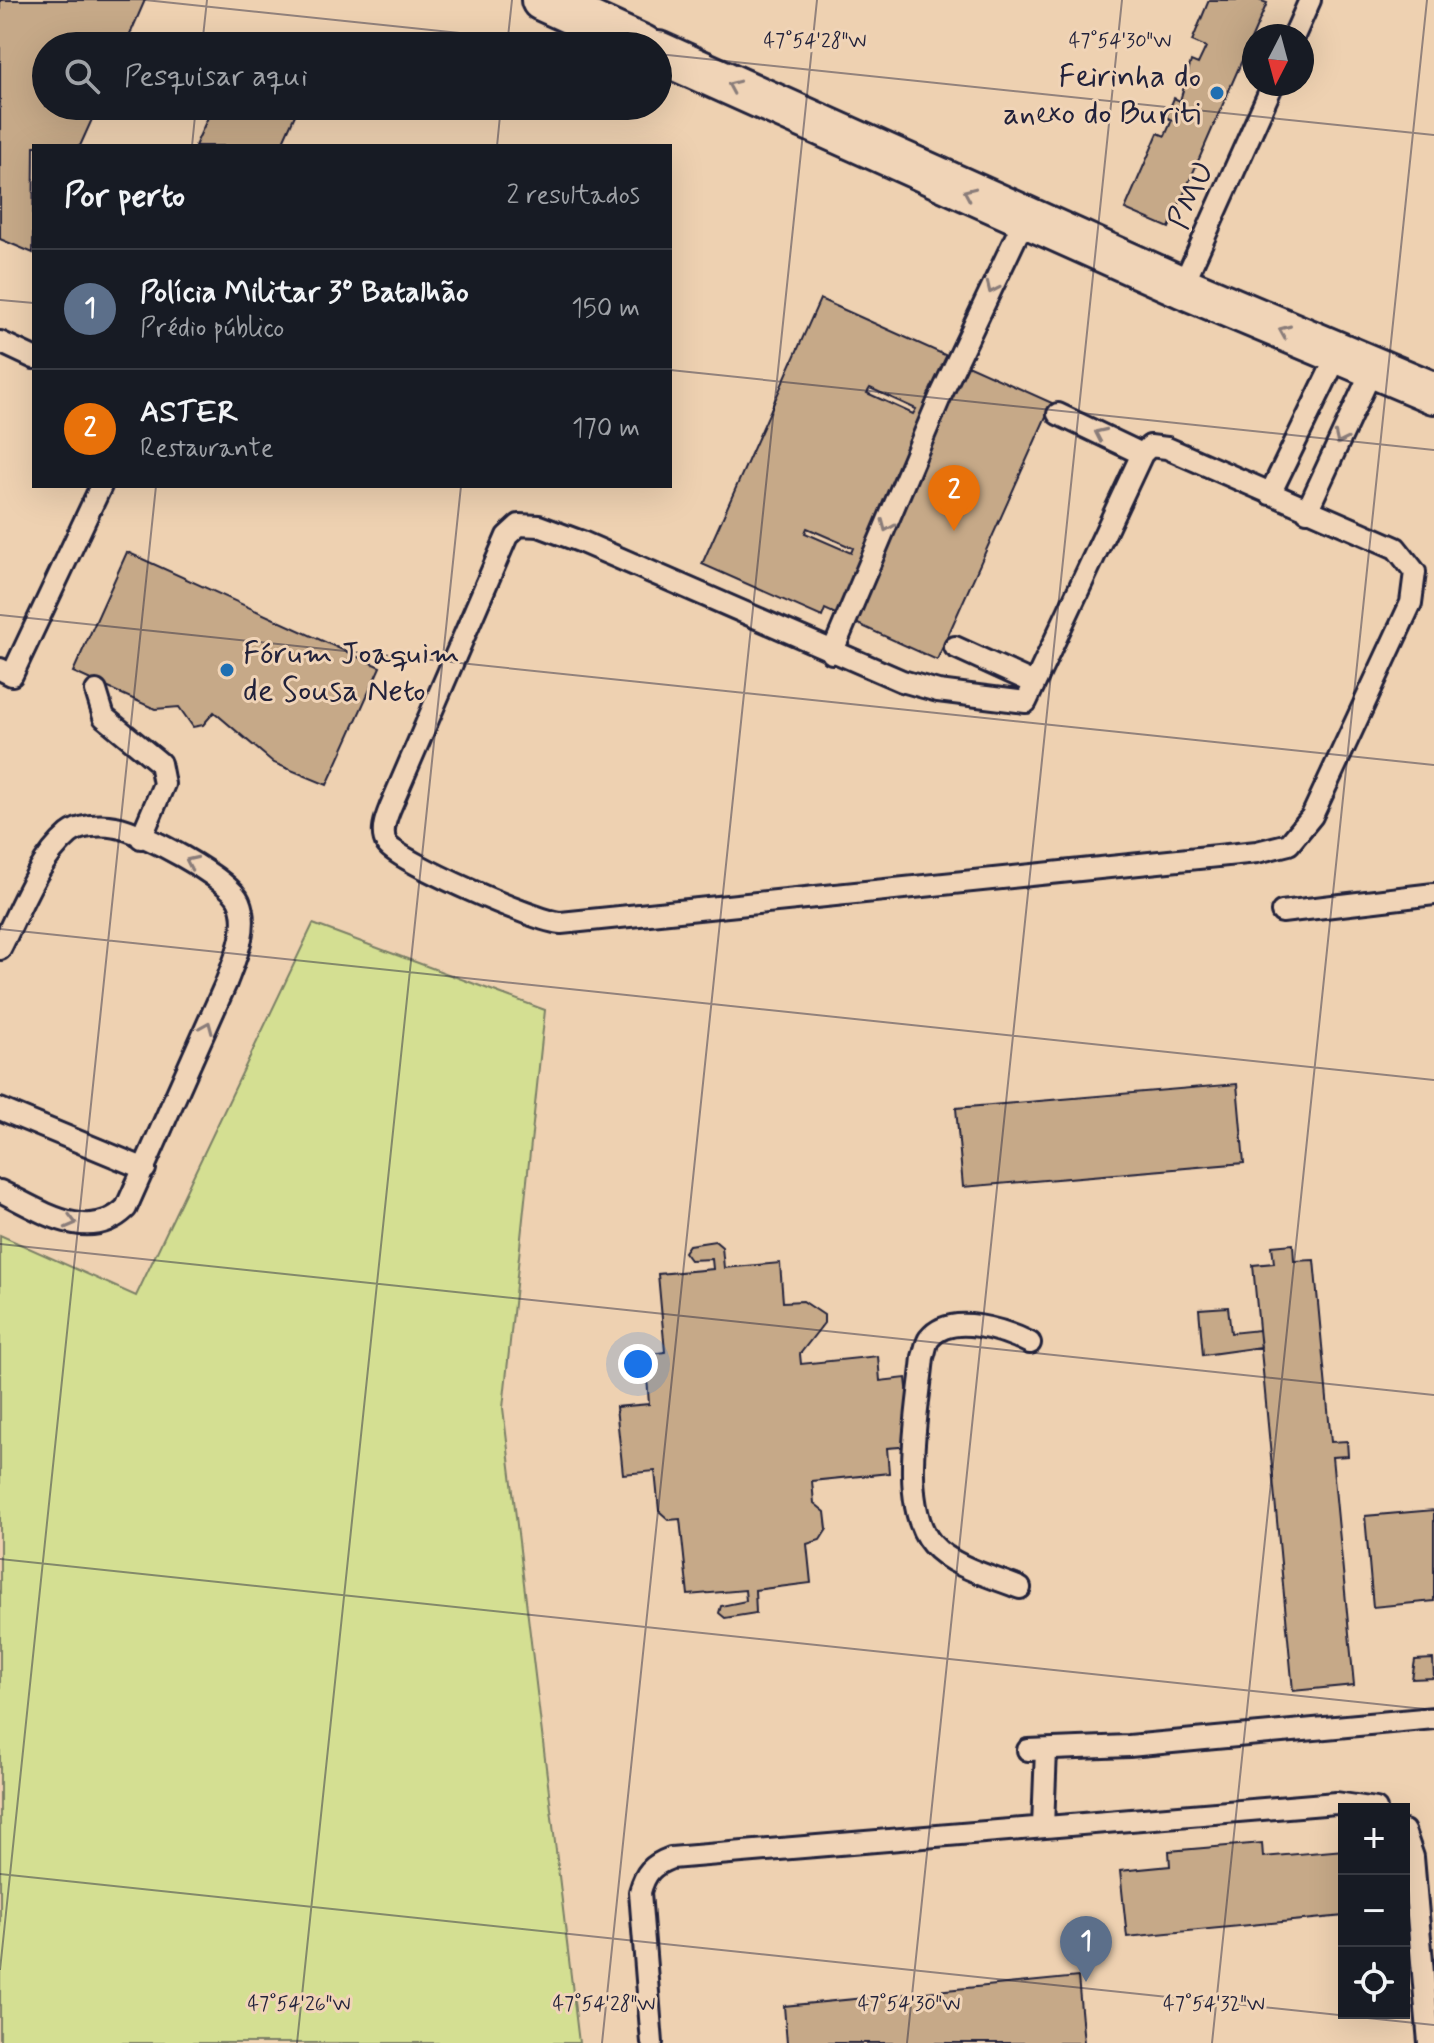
<!DOCTYPE html>
<html lang="pt">
<meta charset="utf-8">
<style>
:root{--surface:#171b24;--page:#242831;--text:#f1f3f6;--muted:#9ea1a6;--line:#363941;--accent:#7c3aed}
body{margin:0;font-family:Mynerve,sans-serif;background:var(--page);color:var(--text)}
.controls{position:absolute;right:24px;bottom:24px;display:grid;overflow:hidden;border-radius:0px;box-shadow:0 8px 32px #0002}
.controls button{width:72px;height:72px;display:grid;place-items:center;padding:0;border:0;border-bottom:2px solid var(--line);background:var(--surface);color:var(--text);font:40px sans-serif}
.compass{position:absolute;left:1242px;top:24px;width:72px;height:72px;border-radius:50%;background:var(--surface);box-shadow:0 8px 32px #0002;rotate:186deg}
.you{position:absolute;left:638px;top:1364px;width:28px;height:28px;margin:-20px;border:6px solid #fff;border-radius:50%;background:#1a73e8;box-shadow:0 0 0 12px #1a73e833}
.badge{display:grid;place-items:center;width:52px;height:52px;border-radius:50%;background:var(--accent);color:#fff;font-size:26px;font-weight:700}
.pin{position:absolute;translate:-50% -66px;filter:drop-shadow(0 2px 4px #0008)}
.pin::after{content:'';position:absolute;top:42px;width:28px;height:24px;background:inherit;clip-path:polygon(0 0,100% 0,50% 100%)}
.list{margin:0;padding:0;list-style:none}
h2{display:flex;justify-content:space-between;align-items:center;height:104px;margin:0;padding:0 32px;font-size:34px}
h2 small{font-size:26px;font-weight:400;color:var(--muted)}
.list li{display:grid;grid-template-columns:52px 1fr auto;gap:24px;align-items:center;box-sizing:border-box;height:120px;padding:0 32px;border-top:2px solid var(--line)}
.list b{display:block;font-size:30px;white-space:nowrap}
.list p{margin:0;font-size:26px;white-space:nowrap;color:var(--muted)}
.list em{font-size:26px;font-style:normal;color:var(--muted)}
.icon{flex:none;width:44px;height:44px;fill:none;stroke:currentColor;stroke-width:2;stroke-linecap:round;stroke-linejoin:round}
.map{position:relative;flex:none;width:1434px;height:2043px;overflow:hidden}
.search{position:absolute;background:var(--surface);box-shadow:0 8px 32px #0002;left:32px;top:32px;width:640px;height:88px;display:flex;align-items:center;gap:20px;box-sizing:border-box;padding:0 28px;border-radius:44px;color:var(--muted);font-size:30px}
.panel{position:absolute;background:var(--surface);box-shadow:0 8px 32px #0002;left:32px;top:144px;width:640px;height:344px;border-radius:0px}
.map>svg:first-child{display:block}
</style>
<div class="map">
<svg width="1434" height="2043" viewBox="0 0 1434 2043">
<rect width="100%" height="100%" fill="#eed1b1"/>
<filter id="ink" filterUnits="userSpaceOnUse"><feTurbulence type="fractalNoise" baseFrequency=".0125" numOctaves="2"/><feDisplacementMap in="SourceGraphic" scale="16" xChannelSelector="R" yChannelSelector="G"/><feConvolveMatrix kernelMatrix="1 2 1 2 8 2 1 2 1" color-interpolation-filters="sRGB"/></filter>
<g filter="url(#ink)">
<path fill="#d4df92" stroke="#7b8066" stroke-width="2" d="M 313,924 L 545,1010 L 503,1408 L 579,2043 L 0,2043 L 0,1235 L 136,1296 Z"/>
<path fill="#c6a988" stroke="#22223b" stroke-width="2" fill-rule="evenodd" d="M 0,0 L 145,0 L 125,46 L 46,46 L 46,106 L 98,106 L 80,146 L 34,146 L 33,253 L 0,239 Z
M 1209,0 L 1259,0 L 1267,3 L 1169,228 L 1125,209 L 1158,133 L 1165,136 L 1172,120 L 1166,117 L 1174,98 L 1180,101 L 1191,61 L 1198,64 L 1206,47 L 1192,41 Z
M 213,106 L 299,106 L 281,146 L 195,146 Z
M 820,299 L 1052,403 L 937,660 L 825,609 L 822,617 L 702,564 ZM 870,388 L 916,409 L 913,414 L 867,393 ZM 807,528 L 853,548 L 851,553 L 805,533 Z
M 127,552 L 380,667 L 327,785 L 274,763 L 214,712 L 203,725 L 193,727 L 179,707 L 155,709 L 73,672 Z
M 1237,1084 L 1244,1163 L 963,1187 L 956,1108 Z
M 715,1241 L 722,1247 L 724,1268 L 780,1263 L 783,1302 L 803,1301 L 824,1315 L 824,1323 L 800,1354 L 801,1364 L 878,1356 L 880,1381 L 906,1378 L 913,1446 L 887,1448 L 889,1473 L 812,1481 L 814,1503 L 825,1512 L 827,1529 L 820,1540 L 807,1544 L 811,1583 L 755,1590 L 756,1613 L 725,1618 L 719,1613 L 721,1606 L 746,1601 L 745,1590 L 688,1595 L 680,1519 L 669,1520 L 659,1511 L 655,1471 L 623,1474 L 616,1407 L 649,1404 L 646,1364 L 652,1354 L 665,1352 L 658,1274 L 713,1269 L 712,1259 L 690,1260 L 684,1252 L 689,1245 Z
M 1293,1244 L 1294,1261 L 1314,1260 L 1331,1442 L 1347,1441 L 1348,1456 L 1332,1457 L 1354,1685 L 1293,1691 L 1253,1265 L 1274,1263 L 1272,1246 Z
M 1228,1307 L 1231,1333 L 1259,1330 L 1261,1347 L 1203,1355 L 1199,1309 Z
M 1434,1510 L 1434,1601 L 1373,1607 L 1365,1516 Z
M 1433,1659 L 1434,1678 L 1412,1679 L 1415,1660 Z
M 1262,1843 L 1263,1857 L 1344,1850 L 1344,1916 L 1127,1937 L 1120,1871 L 1170,1866 L 1169,1851 Z
M 1078,1977 L 1084,2043 L 787,2043 L 784,2006 Z"/>
<g fill="none" stroke-linecap="round" stroke-linejoin="round">
<defs>
<path id="service" d="M 1294,36 L 1310,0
M 1182,287 L 1273,84
M 0,342 L 34,358
M 1058,414 L 1142,454
M 1150,446 L 1167,448 L 1396,548 L 1415,572 L 1411,603 L 1312,816 L 1289,844 L 1257,852 L 561,923 C 537,922 399,862 387,844 C 380,833 386,818 390,808 L 507,536 L 519,525 L 539,526 L 582,542 L 902,681 L 938,691 L 1026,702 L 1142,454 Z
M 1270,494 L 1338,354
M 1307,511 L 1373,368
M 955,647 L 1034,683
M 832,653 L 941,395 L 1025,218
M 0,669 L 12,675 L 101,486
M 96,691 L 104,717 L 160,763 L 164,784 L 141,838
M 1282,912 L 1434,894
M 0,949 C 19,912 36,862 69,834 C 80,825 101,824 116,827 C 141,831 229,878 239,901 C 250,927 235,959 226,983 L 126,1208 C 88,1245 40,1210 0,1191
M 0,1109 L 145,1169
M 1020,1588 C 993,1577 952,1567 932,1544 C 898,1505 919,1406 923,1357 C 925,1352 926,1343 929,1339 C 951,1311 1006,1331 1030,1343
M 1028,1750 L 1129,1746 L 1434,1718
M 1043,1826 L 1046,1750
M 1404,1831 L 1413,1857 L 1429,2043
M 652,2043 L 640,1892 C 645,1873 652,1865 671,1858 L 1336,1803 L 1376,1809"/>
<path id="minor" d="M 542,0 L 643,46
M 658,52 L 1182,287 L 1434,393"/>
</defs>
<use href="#service" stroke="#22223b" stroke-width="26"/>
<use href="#minor" stroke="#22223b" stroke-width="46"/>
<use href="#service" stroke="#f0d4b7" stroke-width="20"/>
<use href="#minor" stroke="#f0d4b7" stroke-width="40"/>
</g>
<defs><path id="oneway-chevron" d="M-2-3.5L2.5 0L-2 3.5" fill="none" stroke-width="1.6" stroke-linecap="round" stroke-linejoin="round" transform="scale(2)"/></defs>
<g stroke="#897b79">
<use href="#oneway-chevron" transform="translate(733 86) rotate(-156)"/>
<use href="#oneway-chevron" transform="translate(969 193) rotate(-156)"/>
<use href="#oneway-chevron" transform="translate(992 288) rotate(115)"/>
<use href="#oneway-chevron" transform="translate(1284 331) rotate(-157)"/>
<use href="#oneway-chevron" transform="translate(1100 434) rotate(-155)"/>
<use href="#oneway-chevron" transform="translate(1340 439) rotate(115)"/>
<use href="#oneway-chevron" transform="translate(887 526) rotate(113)"/>
<use href="#oneway-chevron" transform="translate(191 862) rotate(-155)"/>
<use href="#oneway-chevron" transform="translate(207 1027) rotate(-67)"/>
<use href="#oneway-chevron" transform="translate(71 1222) rotate(15)"/>
</g>
</g>
<path fill="none" stroke="#22223b" stroke-width="2" stroke-opacity="0.45" d="M 145,0 L 583,46M 202,46 L 207,0M 507,46 L 512,0M 658,54 L 1434,135M 192,146 L 196,106M 497,146 L 501,106M 0,300 L 34,303M 670,370 L 1434,450M 0,615 L 1434,765M 0,929 L 1434,1080M 0,1244 L 1434,1395M 0,1559 L 1434,1710M 0,1874 L 1434,2025M 0,1970 L 156,486M 297,2043 L 461,486M 602,2043 L 817,0M 907,2043 L 1122,0M 1212,2043 L 1427,0"/>
<g fill="#1f6fb2" stroke="#f0d4b7" stroke-width="3">
<circle cx="1217" cy="93" r="8"/>
<circle cx="227" cy="670" r="8"/>
</g>
<g text-anchor="middle" stroke-width="6" stroke-linejoin="round" paint-order="stroke">
<g font-size="32" fill="#22223b" stroke="#f0d4b7" text-anchor="end">
<text x="1201" y="86">Feirinha do<tspan x="1201" dy="37">anexo do Buriti</tspan></text>
<text x="243" y="663" text-anchor="start">Fórum Joaquim<tspan x="243" dy="37">de Sousa Neto</tspan></text>
</g>
<g font-size="32" fill="#22223b" stroke="#f0d4b7">
<text transform="translate(1190 195) rotate(-66)" y="11">PMU</text>
</g>
</g>
<g font-size="20" text-anchor="middle" fill="#22223b" stroke="#f0d4b7" stroke-width="6" stroke-linejoin="round" paint-order="stroke">
<text x="815" y="47">47°54'28"W</text>
<text x="1120" y="47">47°54'30"W</text>
<text x="299" y="2010">47°54'26"W</text>
<text x="604" y="2010">47°54'28"W</text>
<text x="909" y="2010">47°54'30"W</text>
<text x="1214" y="2010">47°54'32"W</text>
</g>
</svg>
<div class="controls">
<button>+</button>
<button>−</button>
<button><svg class="icon" aria-label="locate" viewBox="0 0 24 24"><circle cx="12" cy="12" r="6"/><path d="M12 2v4M12 18v4M2 12h4M18 12h4"/></svg></button>
</div>
<svg class="compass" viewBox="-18 -18 36 36"><path d="M0-13l5 13h-10z" fill="#e53935"/><path d="M0 13l5-13h-10z" fill="#9ea1a6"/></svg>
<div class="you"></div>
<div class="pin badge" style="left:1086px;top:1982px;background:#5c6f8a">1</div>
<div class="pin badge" style="left:954px;top:531px;background:#e8710a">2</div>
<div class="search"><svg class="icon" aria-label="search" viewBox="0 0 24 24"><circle cx="10" cy="10" r="6"/><path d="M15 15l6 6"/></svg>Pesquisar aqui</div>
<section class="panel">
<h2>Por perto<small>2 resultados</small></h2>
<ul class="list">
<li><span class="badge" style="background:#5c6f8a">1</span><div><b>Polícia Militar 3º Batalhão</b><p>Prédio público</p></div><em>150 m</em></li>
<li><span class="badge" style="background:#e8710a">2</span><div><b>ASTER</b><p>Restaurante</p></div><em>170 m</em></li>
</ul>
</section>
</div>
